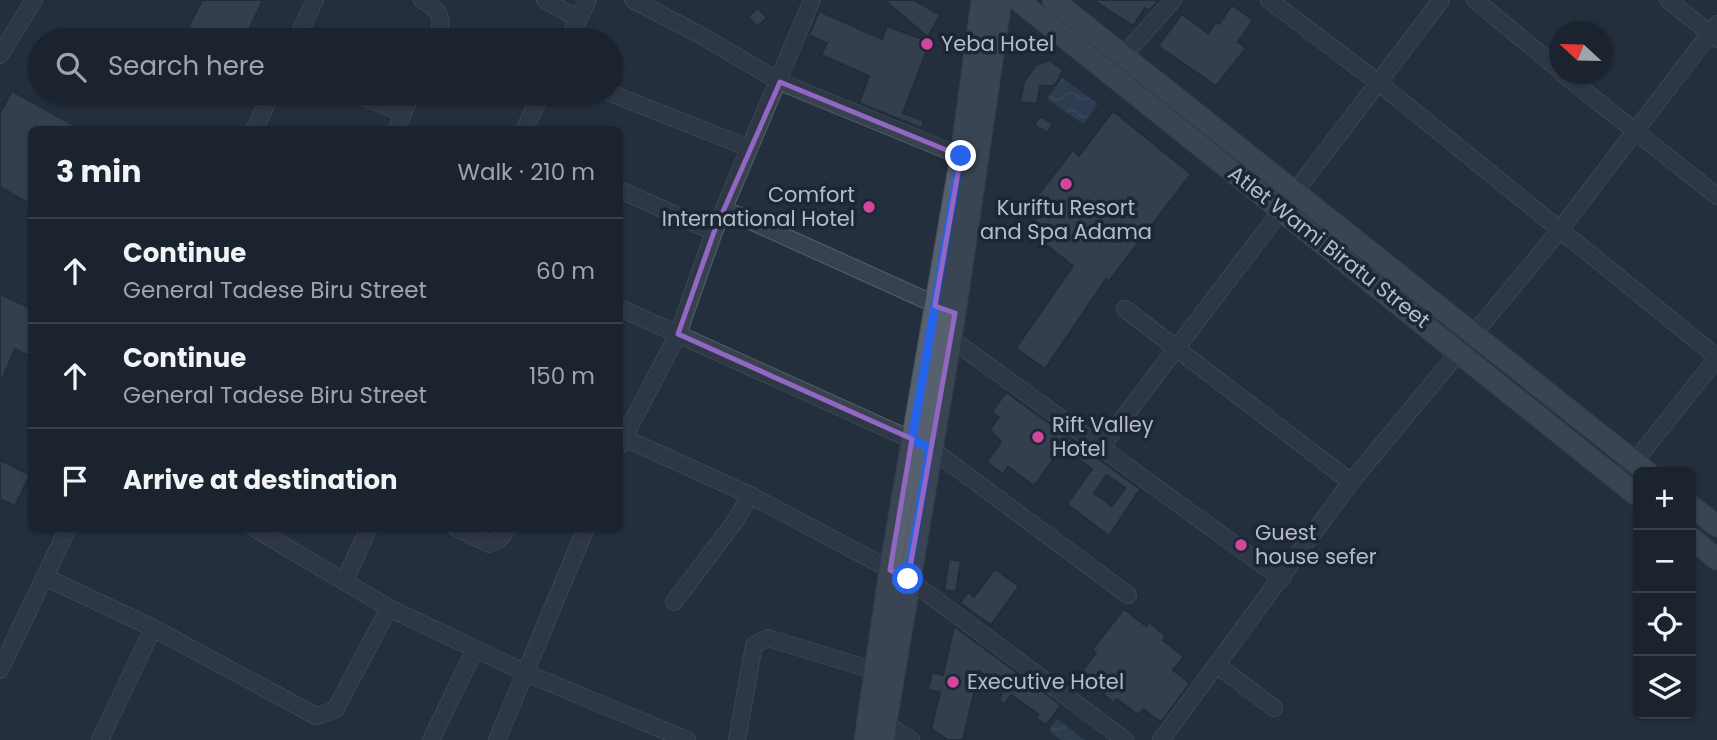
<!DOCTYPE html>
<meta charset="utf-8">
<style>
:root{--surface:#1b232e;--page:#242b36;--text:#f1f3f6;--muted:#a0a4aa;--line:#39404a}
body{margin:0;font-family:Poppins,sans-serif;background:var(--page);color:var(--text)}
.controls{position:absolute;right:21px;bottom:21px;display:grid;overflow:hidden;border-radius:10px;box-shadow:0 2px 5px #0004}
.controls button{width:63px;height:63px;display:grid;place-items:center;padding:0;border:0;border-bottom:2px solid var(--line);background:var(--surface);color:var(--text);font:35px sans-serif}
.compass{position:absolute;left:1549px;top:21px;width:63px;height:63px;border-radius:50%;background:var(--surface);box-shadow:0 2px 5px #0004;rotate:292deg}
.stop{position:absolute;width:21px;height:21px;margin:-16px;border:5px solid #2563eb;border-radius:50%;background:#fff}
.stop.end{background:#2563eb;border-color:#fff;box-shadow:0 2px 7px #0008}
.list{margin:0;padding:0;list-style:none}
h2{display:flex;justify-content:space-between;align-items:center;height:91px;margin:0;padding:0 28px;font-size:30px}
h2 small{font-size:23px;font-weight:400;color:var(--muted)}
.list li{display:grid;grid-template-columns:46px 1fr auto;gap:21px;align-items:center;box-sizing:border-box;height:105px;padding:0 28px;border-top:2px solid var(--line)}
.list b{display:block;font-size:26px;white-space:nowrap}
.list p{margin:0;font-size:23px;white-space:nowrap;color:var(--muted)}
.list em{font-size:23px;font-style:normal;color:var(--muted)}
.icon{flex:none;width:38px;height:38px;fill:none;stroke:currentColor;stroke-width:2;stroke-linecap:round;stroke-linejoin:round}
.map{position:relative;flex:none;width:1717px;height:740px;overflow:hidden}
.search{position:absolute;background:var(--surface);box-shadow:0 2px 5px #0004;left:28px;top:28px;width:595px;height:77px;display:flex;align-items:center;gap:18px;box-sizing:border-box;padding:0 24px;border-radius:38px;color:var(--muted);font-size:26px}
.panel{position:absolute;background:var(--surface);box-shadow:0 2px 5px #0004;left:28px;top:126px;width:595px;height:406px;border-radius:10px}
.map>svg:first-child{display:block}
</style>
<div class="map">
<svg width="1717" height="740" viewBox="0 0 1717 740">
<defs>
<pattern id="water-waves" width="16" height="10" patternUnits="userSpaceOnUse" patternTransform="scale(1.75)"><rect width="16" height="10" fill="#394c67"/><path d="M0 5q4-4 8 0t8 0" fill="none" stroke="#53647b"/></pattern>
</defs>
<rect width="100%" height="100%" fill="#242f3e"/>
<path fill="url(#water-waves)" d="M 1062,78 L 1098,104 L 1083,124 L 1047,99 Z
M 1057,719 L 1085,740 L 1061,740 L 1049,731 Z"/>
<path fill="#455162" stroke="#1f2835" stroke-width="2" fill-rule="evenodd" d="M 202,0 L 263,0 L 244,40 L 182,40 Z
M 884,0 L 914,0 L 940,15 L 928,37 Z
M 1093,0 L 1159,0 L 1149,11 L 1145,8 L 1133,26 Z
M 1232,5 L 1253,20 L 1238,42 L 1246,48 L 1216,86 L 1158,46 L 1182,14 L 1208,33 L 1216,22 L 1219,24 Z
M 758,8 L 767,18 L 757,27 L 748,17 Z
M 819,11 L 882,39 L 887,26 L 930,42 L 903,113 L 924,121 L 921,128 L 859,103 L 869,76 L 821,55 L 827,43 L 809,35 Z
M 1049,60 L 1063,70 L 1057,82 L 1052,86 L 1040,86 L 1037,104 L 1020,102 L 1024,82 L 1036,65 Z
M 12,91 L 82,130 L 32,130 L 32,205 L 0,187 L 0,113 Z
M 185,93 L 218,93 L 211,106 Z
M 1113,111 L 1191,174 L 1109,281 L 1106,279 L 1045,369 L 1016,348 L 1073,266 L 1027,230 L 1045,207 L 1035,199 L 1073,150 L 1079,156 Z
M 1040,116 L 1053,124 L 1047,133 L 1034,125 Z
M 0,294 L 32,309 L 32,357 L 15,349 L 0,384 Z
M 1006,392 L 1140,489 L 1109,536 L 1067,504 L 1092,469 L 1062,447 L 1034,486 L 1008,467 L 1003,474 L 987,462 L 1001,442 L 990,430 L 999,417 L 992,412 ZM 1107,475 L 1125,488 L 1112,506 L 1094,493 Z
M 0,460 L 30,475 L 15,506 L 0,499 Z
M 949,559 L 961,561 L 956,592 L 944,590 Z
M 995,569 L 1019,586 L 991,625 L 960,603 L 968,592 L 974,597 Z
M 1124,609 L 1146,626 L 1149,622 L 1166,636 L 1163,640 L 1184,657 L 1173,670 L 1190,683 L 1161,722 L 1143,709 L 1138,715 L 1117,699 L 1113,702 L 1103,694 L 1106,690 L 1082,671 L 1096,653 L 1092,650 Z
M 954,626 L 1061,705 L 1046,725 L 1036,718 L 1038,714 L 1011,695 L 1005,704 L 999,700 L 1004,688 L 979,671 L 963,740 L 948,740 L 931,729 L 940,692 L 928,690 L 932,672 L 943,675 Z"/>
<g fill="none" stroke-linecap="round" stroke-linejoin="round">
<defs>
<path id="minor" d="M 422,0 C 441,10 445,20 436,40
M 545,0 L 578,19
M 633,0 L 702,36 L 780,82 L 961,156
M 1269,0 L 1379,83 L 1717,357
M 1475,0 L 1560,70
M 1668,0 L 1717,39
M 296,40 L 315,0
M 568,40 L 588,0
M 0,55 L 34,0
M 1124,55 L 1173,0
M 1563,74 L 1717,196
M 354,93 L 403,113
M 610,93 L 749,148
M 254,130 L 272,93
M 396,130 L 412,93
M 524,130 L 542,93
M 620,190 L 714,232
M 724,209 L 943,308
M 620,308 L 930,448 L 1128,595
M 1125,309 L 1351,482
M 950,338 L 1282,579
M 620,436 L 750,495 L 908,579 L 1125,740
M 620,445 L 678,334 L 714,232 L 812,0
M 1102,446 L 1441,0
M 1627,471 L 1717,358
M 254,528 L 389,608 L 526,673 L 687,740
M 456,528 L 489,544 L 499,540 L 508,528
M 45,577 L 153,628 L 316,716 L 335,710 L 389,608
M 344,582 L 369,528
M 674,602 L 736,520 L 750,495
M 1217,665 L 1274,708
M 0,670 L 68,528
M 886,724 L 911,740
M 100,740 L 153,628
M 431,740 L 475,649
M 497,740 L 586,528
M 737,740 L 754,645 L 768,638 L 876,671
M 1161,740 L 1351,482 L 1559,231 L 1717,24"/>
<path id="major" d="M 1018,0 L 1638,496
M 1053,0 L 1647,472
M 1691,506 L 1717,526
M 1691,538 L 1717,559
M 865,740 L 890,570 L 961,156 L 982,0
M 883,740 L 955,313 L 1001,0"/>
</defs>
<use href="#minor" stroke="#565f6c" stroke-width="18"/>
<use href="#major" stroke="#414a57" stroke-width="23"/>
<use href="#minor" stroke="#38414e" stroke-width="16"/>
<use href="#major" stroke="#56606e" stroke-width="21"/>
</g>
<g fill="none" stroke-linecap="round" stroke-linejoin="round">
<path stroke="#2563eb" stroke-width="9" d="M 908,579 L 930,449 L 912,439 L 961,156"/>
</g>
<path d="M0 0H1717V740H0ZM 780,82 L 961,156 L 935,306 L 955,313 L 908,579 L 890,570 L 912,439 L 678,334 L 714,232 Z" fill="#242f3e" fill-opacity=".55" fill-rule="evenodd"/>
<path fill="none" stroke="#9266c3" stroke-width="5" stroke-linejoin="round" d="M 780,82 L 961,156 L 935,306 L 955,313 L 908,579 L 890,570 L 912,439 L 678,334 L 714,232 Z"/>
<g fill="#d1479c" stroke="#1d2633" stroke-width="2.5">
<circle cx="927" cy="44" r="7"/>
<circle cx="1066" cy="184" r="7"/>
<circle cx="869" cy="207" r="7"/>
<circle cx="1038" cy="437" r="7"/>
<circle cx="1241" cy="545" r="7"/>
<circle cx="953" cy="682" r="7"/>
</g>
<g text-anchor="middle" stroke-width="7" stroke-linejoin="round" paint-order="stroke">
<g font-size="21" fill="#b4bcc9" stroke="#1d2633" text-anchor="start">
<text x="941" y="51">Yeba Hotel</text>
<text x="855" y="202" text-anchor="end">Comfort<tspan x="855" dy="24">International Hotel</tspan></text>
<text x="1066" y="215" text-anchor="middle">Kuriftu Resort<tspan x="1066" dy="24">and Spa Adama</tspan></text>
<text x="1052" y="432">Rift Valley<tspan x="1052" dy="24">Hotel</tspan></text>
<text x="1255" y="540">Guest<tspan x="1255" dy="24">house sefer</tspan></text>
<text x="967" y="689">Executive Hotel</text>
</g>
<g font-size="21" fill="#b4bcc9" stroke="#1d2633">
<text transform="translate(1329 247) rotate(38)" y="7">Atlet Wami Biratu Street</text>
</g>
</g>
</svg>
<div class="controls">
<button>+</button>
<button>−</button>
<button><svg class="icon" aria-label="locate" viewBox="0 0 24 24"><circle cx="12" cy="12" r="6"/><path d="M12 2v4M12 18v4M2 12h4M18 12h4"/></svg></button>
<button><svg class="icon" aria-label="layers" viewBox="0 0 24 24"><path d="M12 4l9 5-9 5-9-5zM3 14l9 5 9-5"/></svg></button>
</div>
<svg class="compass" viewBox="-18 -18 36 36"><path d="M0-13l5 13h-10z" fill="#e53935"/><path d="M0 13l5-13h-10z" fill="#a0a4aa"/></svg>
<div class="stop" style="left:908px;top:579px"></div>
<div class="stop end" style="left:961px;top:156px"></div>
<div class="search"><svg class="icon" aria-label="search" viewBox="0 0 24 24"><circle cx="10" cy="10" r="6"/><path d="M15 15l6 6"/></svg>Search here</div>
<section class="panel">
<h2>3 min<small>Walk · 210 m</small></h2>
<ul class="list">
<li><svg class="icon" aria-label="ahead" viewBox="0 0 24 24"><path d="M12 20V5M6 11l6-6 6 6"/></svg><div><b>Continue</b><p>General Tadese Biru Street</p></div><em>60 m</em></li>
<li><svg class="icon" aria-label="ahead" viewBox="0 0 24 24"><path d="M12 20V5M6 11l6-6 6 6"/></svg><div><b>Continue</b><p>General Tadese Biru Street</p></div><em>150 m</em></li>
<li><svg class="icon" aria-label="arrive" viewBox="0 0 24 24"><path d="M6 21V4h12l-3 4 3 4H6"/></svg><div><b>Arrive at destination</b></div></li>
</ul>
</section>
</div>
